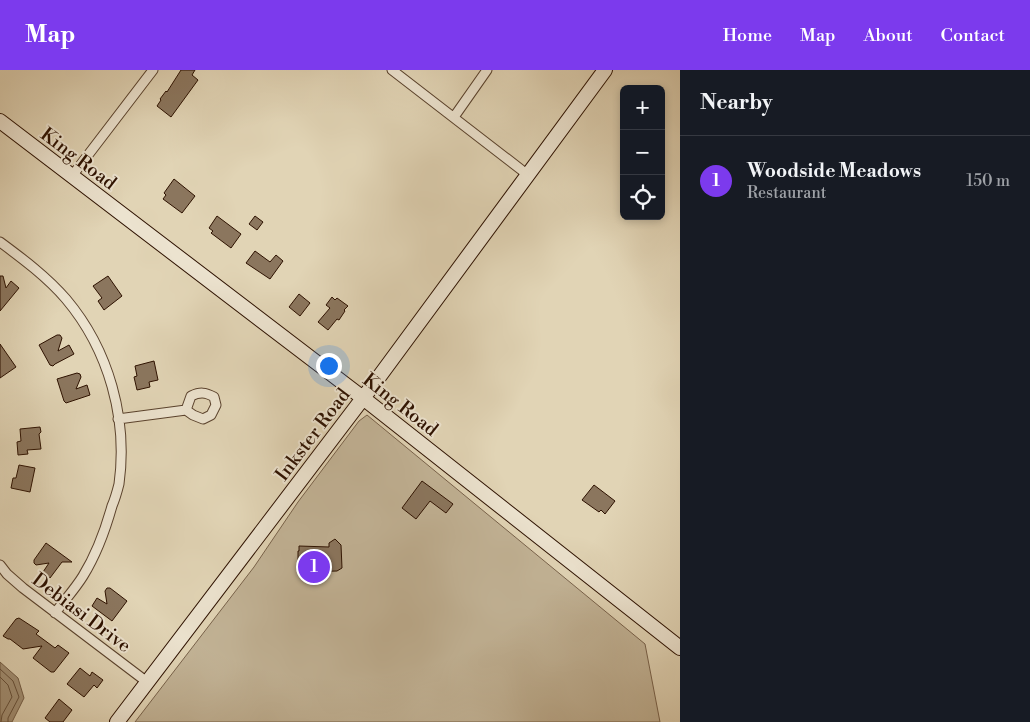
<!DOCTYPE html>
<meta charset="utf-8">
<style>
:root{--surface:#171b24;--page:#242831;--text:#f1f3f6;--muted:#9ea1a6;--line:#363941;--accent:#7c3aed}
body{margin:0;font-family:"Libre Bodoni",serif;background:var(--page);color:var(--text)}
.controls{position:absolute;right:15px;top:15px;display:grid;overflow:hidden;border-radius:8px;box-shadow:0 2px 8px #0003}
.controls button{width:45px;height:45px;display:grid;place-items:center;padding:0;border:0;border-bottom:1px solid var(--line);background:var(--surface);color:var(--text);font:25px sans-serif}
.you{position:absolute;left:328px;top:295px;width:18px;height:18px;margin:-12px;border:4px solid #fff;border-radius:50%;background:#1a73e8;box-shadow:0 0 0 8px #1a73e833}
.badge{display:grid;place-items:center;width:32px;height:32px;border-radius:50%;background:var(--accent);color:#fff;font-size:16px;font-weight:700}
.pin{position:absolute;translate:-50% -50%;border:2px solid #fff;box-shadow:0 1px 5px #0006}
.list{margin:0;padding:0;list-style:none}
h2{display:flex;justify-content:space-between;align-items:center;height:65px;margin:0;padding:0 20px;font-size:21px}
h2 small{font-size:16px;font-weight:400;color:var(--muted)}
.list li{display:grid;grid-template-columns:32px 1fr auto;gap:15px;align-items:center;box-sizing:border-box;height:90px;padding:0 20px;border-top:1px solid var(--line)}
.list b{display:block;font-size:19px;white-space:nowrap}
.list p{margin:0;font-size:16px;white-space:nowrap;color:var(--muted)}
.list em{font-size:16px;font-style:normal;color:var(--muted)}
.icon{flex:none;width:28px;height:28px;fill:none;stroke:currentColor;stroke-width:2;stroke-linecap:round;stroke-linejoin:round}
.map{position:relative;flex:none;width:680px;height:652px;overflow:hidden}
header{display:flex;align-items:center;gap:30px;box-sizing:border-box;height:70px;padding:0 25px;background:var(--accent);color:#fff}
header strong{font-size:24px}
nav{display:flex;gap:28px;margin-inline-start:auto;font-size:18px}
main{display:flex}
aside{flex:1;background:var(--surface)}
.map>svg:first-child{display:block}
</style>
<header>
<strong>Map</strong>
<nav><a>Home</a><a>Map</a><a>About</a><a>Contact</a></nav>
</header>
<main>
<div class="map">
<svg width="680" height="652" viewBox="0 0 680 652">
<rect width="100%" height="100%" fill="#e1d4b5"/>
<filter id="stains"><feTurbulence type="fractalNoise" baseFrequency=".004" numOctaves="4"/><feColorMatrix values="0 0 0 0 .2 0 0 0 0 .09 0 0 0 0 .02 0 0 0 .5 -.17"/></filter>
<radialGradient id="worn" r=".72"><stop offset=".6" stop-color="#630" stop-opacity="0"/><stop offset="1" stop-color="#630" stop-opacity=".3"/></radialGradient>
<path fill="#c2b396" stroke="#78624b" d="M 367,345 L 645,574 L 660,652 L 135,652 L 254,497 L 298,432 L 359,351 Z"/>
<path fill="#a49277" stroke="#745e47" d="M 0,592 L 18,608 L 24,628 L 12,652 L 0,652 Z"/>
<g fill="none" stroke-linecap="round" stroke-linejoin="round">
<path stroke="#68523c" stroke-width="1" d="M 0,599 L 13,611 L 19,627 L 8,648 L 8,652
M 0,607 L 8,615 L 12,627 L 2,645 L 1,652"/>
</g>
<path fill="#8b765e" stroke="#2d1100" d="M 181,0 L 195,0 L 192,5 L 198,10 L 171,47 L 157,36 L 161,30 L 160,29 L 166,21 L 167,22 Z
M 174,109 L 195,126 L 182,143 L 163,129 L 166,125 L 164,123 Z
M 217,146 L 241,164 L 231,178 L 211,163 L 213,161 L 209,158 Z
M 255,146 L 263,152 L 257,160 L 249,154 Z
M 255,181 L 270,192 L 276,185 L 283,191 L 270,209 L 246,193 Z
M 0,206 L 3,206 L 6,218 L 11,211 L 19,218 L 0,241 Z
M 108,206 L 122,226 L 104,240 L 98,231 L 102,228 L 93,216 Z
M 299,224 L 310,233 L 300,246 L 289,237 Z
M 332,227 L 335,230 L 337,228 L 348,236 L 344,240 L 345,241 L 339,250 L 337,249 L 328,260 L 318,252 L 330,238 L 326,235 Z
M 57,265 L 60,265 L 62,268 L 58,281 L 69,275 L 74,284 L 55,294 L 53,296 L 50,295 L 39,275 Z
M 0,274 L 16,297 L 0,308 Z
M 154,291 L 158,310 L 149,312 L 150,317 L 137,320 L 134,307 L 137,306 L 135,296 Z
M 77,303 L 80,304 L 81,307 L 76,319 L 87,315 L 90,325 L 66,333 L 64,331 L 57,309 Z
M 40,357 L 41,362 L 39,364 L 41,379 L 27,380 L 28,384 L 18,385 L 17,372 L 21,371 L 20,359 Z
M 19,395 L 35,398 L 30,422 L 11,418 L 13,408 L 16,408 Z
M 422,411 L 453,434 L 446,443 L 430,431 L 416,449 L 402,438 Z
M 594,415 L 615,431 L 605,444 L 601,440 L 599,442 L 582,430 Z
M 335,469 L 341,475 L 342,498 L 337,501 L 298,502 L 298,481 L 299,481 L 299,476 L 329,477 L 329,473 Z
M 46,473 L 72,492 L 62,492 L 50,508 L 43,502 L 49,493 L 36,495 L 34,493 L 34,490 Z
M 107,518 L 110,518 L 127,531 L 112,551 L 92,536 L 97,528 L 107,534 L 105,521 Z
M 19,548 L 39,561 L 36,564 L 55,578 L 58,575 L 69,583 L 54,602 L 51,602 L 33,588 L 42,576 L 23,579 L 10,569 L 8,569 L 3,566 L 16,549 Z
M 80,598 L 90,606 L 92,602 L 103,610 L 97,618 L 94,615 L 84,627 L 67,614 Z
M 59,629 L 72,640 L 63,652 L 50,652 L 45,648 Z"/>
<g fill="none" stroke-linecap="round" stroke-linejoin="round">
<defs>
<path id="street" d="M 392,0 L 528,105
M 454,47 L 487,0
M 72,106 L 153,0
M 0,172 C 23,189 47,207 66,229 C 109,280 128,349 119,414 C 117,422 115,429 112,436 C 105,461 96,485 83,506 C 75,519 64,531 55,543
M 118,349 L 186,340 L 193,345 L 203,349 L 211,345 L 216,335 L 214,327 C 205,322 200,322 191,326 L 186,340
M 0,495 L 7,504 L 23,518 L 147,612"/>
<path id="secondary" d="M 0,51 L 363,328 L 680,578
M 117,652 L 376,311 L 605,0"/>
</defs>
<use href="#street" stroke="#5a422d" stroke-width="11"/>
<use href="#secondary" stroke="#2d1100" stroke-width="16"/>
<use href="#street" stroke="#ece3cf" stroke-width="9"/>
<use href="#secondary" stroke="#ece3cf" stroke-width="14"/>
</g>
<g text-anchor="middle" stroke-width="4" stroke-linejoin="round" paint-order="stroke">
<g font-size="19" fill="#2d1100" stroke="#ece3cf">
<text transform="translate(79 88) rotate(37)" y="7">King Road</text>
<text transform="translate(401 334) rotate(38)" y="7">King Road</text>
<text transform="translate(312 364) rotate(-53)" y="7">Inkster Road</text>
<text transform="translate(82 542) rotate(37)" y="7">Debiasi Drive</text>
</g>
</g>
<rect width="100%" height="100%" filter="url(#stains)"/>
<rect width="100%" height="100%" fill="url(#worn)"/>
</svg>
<div class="controls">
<button>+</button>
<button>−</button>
<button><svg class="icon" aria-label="locate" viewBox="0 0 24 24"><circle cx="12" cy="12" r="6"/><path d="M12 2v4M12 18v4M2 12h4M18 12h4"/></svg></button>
</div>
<div class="you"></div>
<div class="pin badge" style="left:314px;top:497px">1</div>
</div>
<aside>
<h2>Nearby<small></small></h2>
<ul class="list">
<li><span class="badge">1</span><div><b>Woodside Meadows</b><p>Restaurant</p></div><em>150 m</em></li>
</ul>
</aside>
</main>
